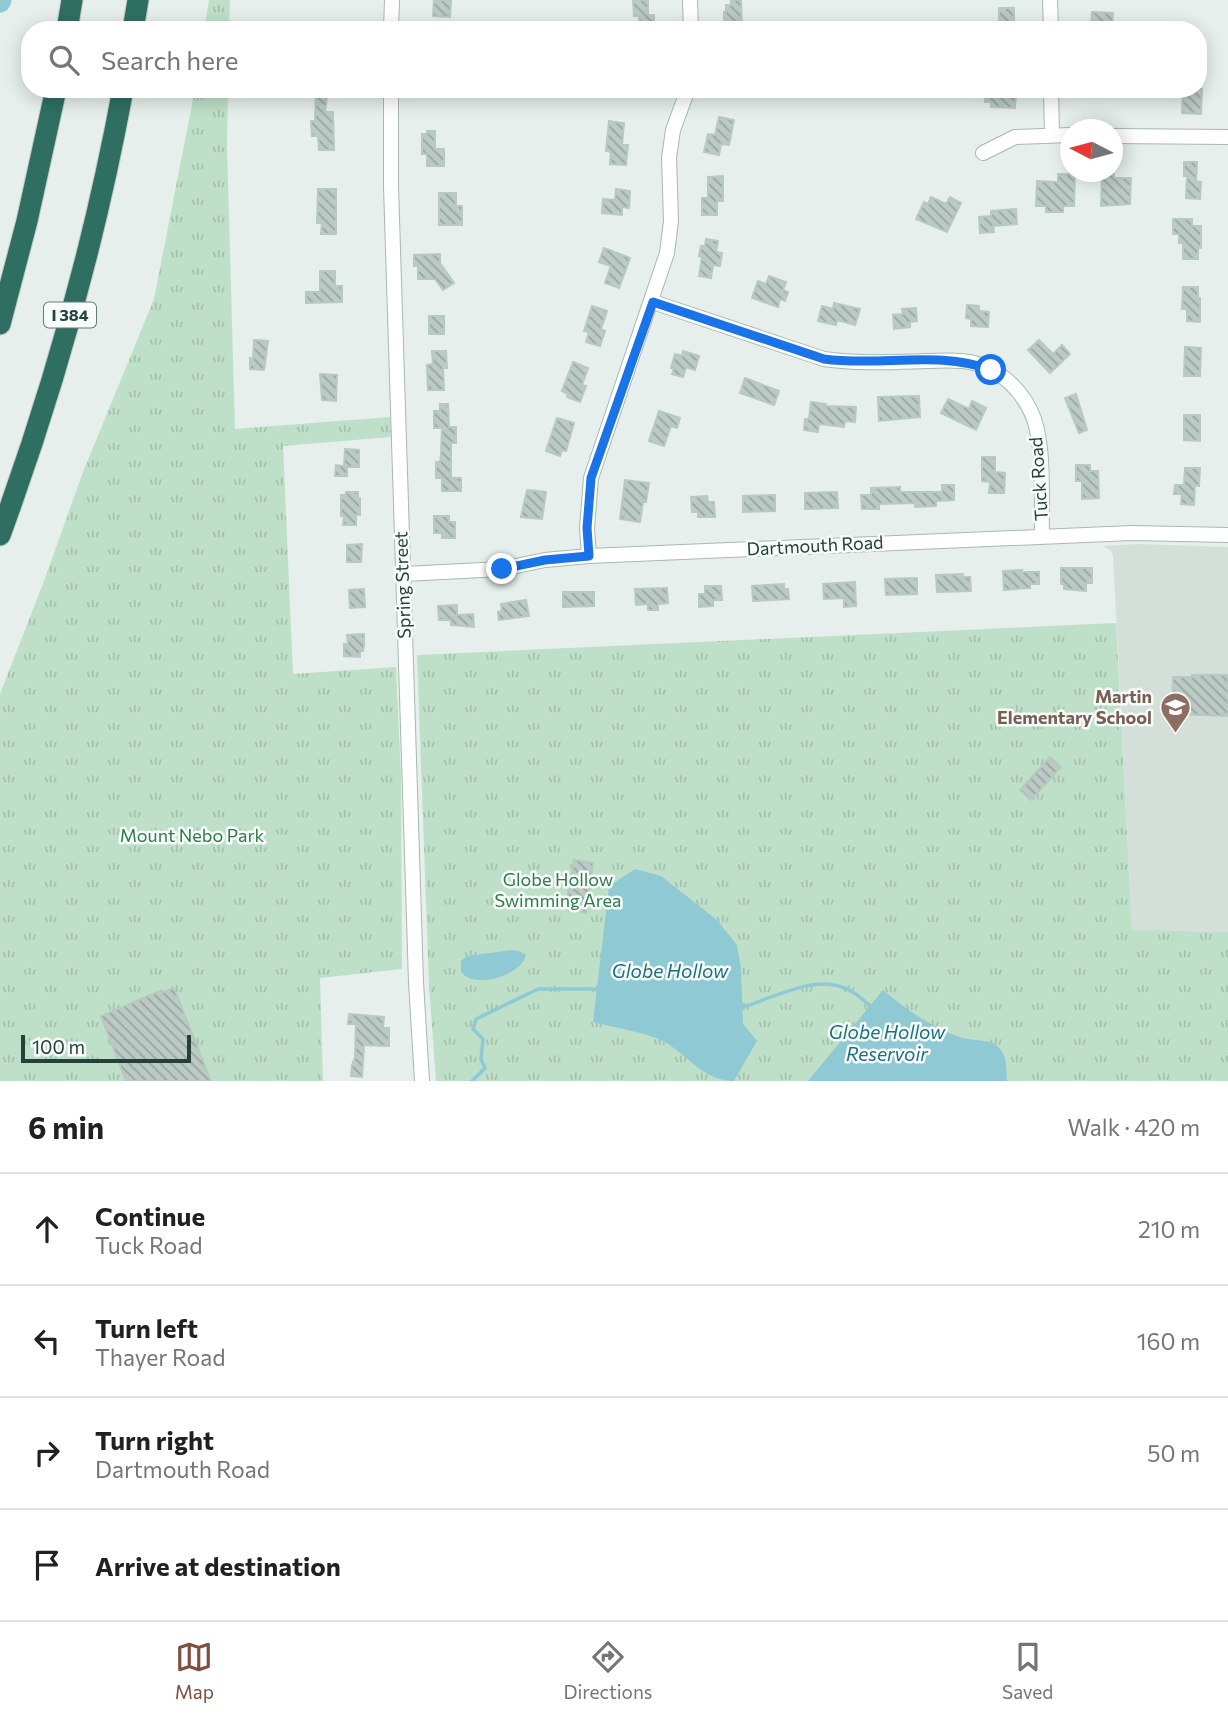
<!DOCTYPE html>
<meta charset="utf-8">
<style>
:root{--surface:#fff;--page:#f2f2f2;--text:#202124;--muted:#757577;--line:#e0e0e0;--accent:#7f4e3f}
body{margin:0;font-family:Commissioner,sans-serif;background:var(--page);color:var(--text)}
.compass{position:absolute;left:1060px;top:119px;width:63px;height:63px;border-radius:50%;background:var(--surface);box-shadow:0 4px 18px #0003;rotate:276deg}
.scale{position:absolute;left:21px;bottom:18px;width:170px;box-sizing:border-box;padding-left:7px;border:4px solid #24423a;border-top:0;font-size:19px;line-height:24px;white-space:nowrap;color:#24423a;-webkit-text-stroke:5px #f7fbf9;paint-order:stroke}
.stop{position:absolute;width:21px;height:21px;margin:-16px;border:5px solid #1a73e8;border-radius:50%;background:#fff}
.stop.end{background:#1a73e8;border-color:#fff;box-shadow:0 2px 7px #0008}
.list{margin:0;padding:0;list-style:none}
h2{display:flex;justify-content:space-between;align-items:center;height:91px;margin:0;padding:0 28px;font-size:30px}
h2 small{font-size:23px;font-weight:400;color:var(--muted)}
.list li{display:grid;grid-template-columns:46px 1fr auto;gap:21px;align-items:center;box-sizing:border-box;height:112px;padding:0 28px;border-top:2px solid var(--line)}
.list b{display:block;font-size:26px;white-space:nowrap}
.list p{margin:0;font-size:23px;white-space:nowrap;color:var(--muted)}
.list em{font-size:23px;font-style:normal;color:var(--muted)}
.icon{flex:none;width:38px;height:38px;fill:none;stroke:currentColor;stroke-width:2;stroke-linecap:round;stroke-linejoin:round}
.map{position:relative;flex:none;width:1228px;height:1081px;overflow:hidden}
.search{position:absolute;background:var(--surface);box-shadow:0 4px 18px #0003;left:21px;right:21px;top:21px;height:77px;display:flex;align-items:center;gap:18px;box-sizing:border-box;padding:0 24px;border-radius:28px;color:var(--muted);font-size:26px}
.sheet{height:539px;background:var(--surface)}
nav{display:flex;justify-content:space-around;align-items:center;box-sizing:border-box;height:98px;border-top:2px solid var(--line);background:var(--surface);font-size:19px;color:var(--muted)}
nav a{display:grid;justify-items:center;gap:4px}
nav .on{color:var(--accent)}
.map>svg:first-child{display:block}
</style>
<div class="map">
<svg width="1228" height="1081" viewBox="0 0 1228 1081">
<defs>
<pattern id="park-tufts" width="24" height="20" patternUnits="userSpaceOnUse" patternTransform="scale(1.75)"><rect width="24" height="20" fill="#bfe0c8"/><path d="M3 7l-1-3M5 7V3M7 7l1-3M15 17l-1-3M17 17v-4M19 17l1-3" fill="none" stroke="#a4c1ad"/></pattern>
<pattern id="building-back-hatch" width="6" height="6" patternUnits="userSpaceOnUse" patternTransform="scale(1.75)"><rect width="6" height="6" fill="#bbcac4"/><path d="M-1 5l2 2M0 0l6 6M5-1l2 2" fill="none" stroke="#98a6a0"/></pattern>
</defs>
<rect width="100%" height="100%" fill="#e6efeb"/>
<path fill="#d4dfda" d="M 1138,544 L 1228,547 L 1228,932 L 1132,931 L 1113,556 L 1110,550 L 1102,546 Z"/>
<path fill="url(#park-tufts)" d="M 209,0 L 230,0 L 229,30 L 204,30 Z
M 195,89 L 228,89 L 227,146 L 235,429 L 390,417 L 391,437 L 283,446 L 293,674 L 396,667 L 401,777 L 402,969 L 320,978 L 323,1081 L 0,1081 L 0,694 L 44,581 L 83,472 L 154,299 Z
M 1116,623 L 1132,930 L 1228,932 L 1228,1081 L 436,1081 L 429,985 L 417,655 Z"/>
<path fill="#8ec9d4" d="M 635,869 L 661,876 L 717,920 L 737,945 L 741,968 L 743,1024 L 757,1041 L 734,1081 C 703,1081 687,1054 663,1041 C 647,1033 612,1027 593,1022 L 609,886 Z
M 512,950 L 519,951 L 526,955 C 522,975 474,990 461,972 L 461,961 L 467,956 Z
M 883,990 C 907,1010 930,1026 959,1037 C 970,1041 988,1039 996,1045 C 1008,1054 1006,1068 1007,1081 L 808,1081 Z"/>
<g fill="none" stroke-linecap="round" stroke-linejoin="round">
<path stroke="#8ec9d4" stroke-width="3.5" d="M 738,1007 C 747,1007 756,1003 765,999 C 805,985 839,970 872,1009
M 472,1081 L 485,1068 L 481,1059 L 483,1039 L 473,1029 L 476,1019 L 538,989 L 599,989"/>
<path stroke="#8ec9d4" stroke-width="21" d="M 0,2 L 1,0"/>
</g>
<path fill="url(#building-back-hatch)" stroke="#b8c9c2" stroke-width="2" d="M 434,0 L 451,0 L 450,17 L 433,16 Z
M 633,0 L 648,0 L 648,15 L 654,15 L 654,30 L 639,30 L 639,16 L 634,16 Z
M 731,0 L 741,0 L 742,30 L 727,30 L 724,28 L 724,12 L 726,12 L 726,5 L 731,5 Z
M 999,8 L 1014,8 L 1014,30 L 999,30 Z
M 1092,12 L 1113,13 L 1112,30 L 1094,30 L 1094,27 L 1091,27 Z
M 316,89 L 328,89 L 325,112 L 333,112 L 334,150 L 319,150 L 318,136 L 312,136 L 311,121 L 315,121 Z
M 986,89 L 1011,89 L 1011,94 L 1016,94 L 1015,108 L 991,107 L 991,102 L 985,102 Z
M 1183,89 L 1202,89 L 1201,114 L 1182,113 Z
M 719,117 L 734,120 L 729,145 L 721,144 L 719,155 L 704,152 L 708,134 L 715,135 Z
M 609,121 L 624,123 L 622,145 L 628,145 L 626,165 L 610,164 L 611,152 L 606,151 Z
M 427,131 L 435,131 L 435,149 L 444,149 L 444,166 L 427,166 L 427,154 L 422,154 L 422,134 L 427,134 Z
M 1184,162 L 1197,162 L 1196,181 L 1201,182 L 1200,199 L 1186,198 L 1187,176 L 1184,176 Z
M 1058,174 L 1075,174 L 1074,206 L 1063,206 L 1063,212 L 1046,212 L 1046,206 L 1036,206 L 1037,181 L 1058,182 Z
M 1102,174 L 1114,174 L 1114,178 L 1131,178 L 1130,204 L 1101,206 Z
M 723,176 L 723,201 L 717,201 L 717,215 L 702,215 L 702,198 L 708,198 L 708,177 Z
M 318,189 L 336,189 L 336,234 L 321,234 L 322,223 L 317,223 Z
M 616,189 L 630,191 L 629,208 L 622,207 L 622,215 L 602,213 L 603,199 L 615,200 Z
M 439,193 L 456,193 L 456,206 L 462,206 L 462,225 L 439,225 Z
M 931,197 L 946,204 L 950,197 L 961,203 L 947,232 L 916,219 L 924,202 L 928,204 Z
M 1016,209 L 1017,224 L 993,226 L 994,232 L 980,233 L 979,217 L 991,216 L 991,211 Z
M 1173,219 L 1192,219 L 1192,226 L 1201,226 L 1201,248 L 1198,248 L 1198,259 L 1183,259 L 1183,243 L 1179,243 L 1179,234 L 1173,234 Z
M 706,239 L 718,241 L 716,252 L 722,253 L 720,266 L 713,265 L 711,278 L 699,276 L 702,257 L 699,256 L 701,246 L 705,246 Z
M 604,248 L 630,258 L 619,288 L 605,283 L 611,266 L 599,262 Z
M 440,254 L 440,263 L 454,283 L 443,290 L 435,279 L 418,279 L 418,266 L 414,266 L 414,255 Z
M 320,271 L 335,271 L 335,286 L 342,286 L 342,302 L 306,303 L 306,292 L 320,292 Z
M 769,276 L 786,282 L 783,290 L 788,292 L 785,301 L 780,299 L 778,307 L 752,298 L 758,281 L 766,284 Z
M 1183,287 L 1198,287 L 1198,298 L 1200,298 L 1200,322 L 1187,321 L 1187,309 L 1182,309 Z
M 834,303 L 860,309 L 855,325 L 837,320 L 836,325 L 818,321 L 822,306 L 833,309 Z
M 967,305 L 979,306 L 979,311 L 989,312 L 988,327 L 971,326 L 971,319 L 966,318 Z
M 592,306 L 607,311 L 601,329 L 605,331 L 600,346 L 586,342 L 589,332 L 584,331 Z
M 916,308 L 917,321 L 910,322 L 910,327 L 894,329 L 893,315 L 903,314 L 902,309 Z
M 429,316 L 444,316 L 444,334 L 429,334 Z
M 254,340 L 268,341 L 264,370 L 250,369 L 250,358 L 253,359 Z
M 1039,340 L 1053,354 L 1062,345 L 1070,354 L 1050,373 L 1028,350 Z
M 1185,347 L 1201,348 L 1200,376 L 1184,376 Z
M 432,351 L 446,351 L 447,368 L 443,368 L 444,390 L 428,390 L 427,365 L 433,364 Z
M 683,351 L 699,356 L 695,370 L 686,367 L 683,377 L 672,374 L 674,369 L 671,368 L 675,354 L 682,356 Z
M 573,362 L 588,368 L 582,385 L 586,386 L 580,402 L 567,397 L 568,394 L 562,391 Z
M 320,374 L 337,375 L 336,401 L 322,400 Z
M 745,378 L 779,391 L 774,405 L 740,393 Z
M 1076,394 L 1087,430 L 1079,433 L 1065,398 Z
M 919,396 L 920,417 L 879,421 L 878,397 Z
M 948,399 L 969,409 L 972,401 L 986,408 L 976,430 L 941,413 Z
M 811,402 L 826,404 L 825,406 L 856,407 L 855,422 L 845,421 L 844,427 L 819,424 L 818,432 L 804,430 L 805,419 L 809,419 Z
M 440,404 L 448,404 L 449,427 L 456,427 L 456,443 L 451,443 L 451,478 L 461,478 L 461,491 L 442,491 L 442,478 L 436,478 L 436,462 L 440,462 L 441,454 L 442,428 L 434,428 L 434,411 L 440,411 Z
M 659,411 L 680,418 L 677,428 L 671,426 L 664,446 L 649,441 Z
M 1184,415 L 1200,415 L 1200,441 L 1184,440 Z
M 557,418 L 574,423 L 566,451 L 562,450 L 560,456 L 546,451 Z
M 345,449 L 359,450 L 359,467 L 347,467 L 347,476 L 335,476 L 336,465 L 344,466 Z
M 982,457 L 995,457 L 995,472 L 1005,473 L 1004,493 L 989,493 L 990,482 L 982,481 Z
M 1076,465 L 1090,465 L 1090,471 L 1098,471 L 1099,498 L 1082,499 L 1082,481 L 1076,481 Z
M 1185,468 L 1200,468 L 1199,486 L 1195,485 L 1194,505 L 1181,504 L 1182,494 L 1174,494 L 1175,485 L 1184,485 Z
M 625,480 L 649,483 L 646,502 L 643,502 L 640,522 L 620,519 Z
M 942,485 L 954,485 L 954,500 L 936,501 L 936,506 L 915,507 L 915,503 L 879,504 L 879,509 L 862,509 L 861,495 L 871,495 L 871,488 L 900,487 L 900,492 L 942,492 Z
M 527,490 L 546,492 L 542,519 L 521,517 Z
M 346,492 L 358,492 L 358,498 L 360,498 L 360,515 L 356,515 L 356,525 L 343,525 L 344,516 L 341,516 L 341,495 L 346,495 Z
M 837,492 L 838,508 L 805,509 L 805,493 Z
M 775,495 L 775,511 L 743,512 L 743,496 Z
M 707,496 L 708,502 L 714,502 L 715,517 L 698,517 L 698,512 L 692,512 L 691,497 Z
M 434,516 L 449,516 L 449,522 L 455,522 L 455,538 L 442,538 L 442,533 L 434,533 Z
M 362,544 L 361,562 L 347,562 L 347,545 Z
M 1061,568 L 1092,568 L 1092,583 L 1086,583 L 1086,591 L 1064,589 L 1064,584 L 1061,584 Z
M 1022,570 L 1022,572 L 1039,572 L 1039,584 L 1030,584 L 1030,588 L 1004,590 L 1003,571 Z
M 963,574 L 963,577 L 970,577 L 971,591 L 937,592 L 936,575 Z
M 917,578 L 917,594 L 886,595 L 885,579 Z
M 855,582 L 856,606 L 844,607 L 844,598 L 824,599 L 823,584 Z
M 784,584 L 784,589 L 788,589 L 789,599 L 753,601 L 752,586 Z
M 705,586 L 721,586 L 722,600 L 713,600 L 713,606 L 699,607 L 699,594 L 705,594 Z
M 667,588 L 668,603 L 658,604 L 658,610 L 648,610 L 648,604 L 636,605 L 635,589 Z
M 364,589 L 365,607 L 350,608 L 349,590 Z
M 563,592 L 594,592 L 594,606 L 563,607 Z
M 526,600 L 529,616 L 499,620 L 498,612 L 502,611 L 501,604 Z
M 457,605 L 457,615 L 473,614 L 474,627 L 451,625 L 451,620 L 439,620 L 438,606 Z
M 364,634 L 364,646 L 363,651 L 360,651 L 360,657 L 344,656 L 344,644 L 348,644 L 347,635 Z
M 1192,675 L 1228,675 L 1228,716 L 1172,714 L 1173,677 L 1192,677 Z
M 1050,757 L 1061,767 L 1031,800 L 1020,790 Z
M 574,860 L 593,863 L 586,913 L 567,910 L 569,878 L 571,879 Z
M 174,988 L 211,1081 L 126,1081 L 101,1016 L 162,990 L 163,992 Z
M 349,1014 L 384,1017 L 383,1028 L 389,1028 L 389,1046 L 364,1045 L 362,1077 L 351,1076 L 352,1065 L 355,1058 L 356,1024 L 348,1024 Z"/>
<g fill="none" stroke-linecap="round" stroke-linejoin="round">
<defs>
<path id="minor" d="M 690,0 L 691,30
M 1050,0 L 1051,30
M 391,30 L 392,0
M 391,89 L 391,186 L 416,982 L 422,1081
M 1051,89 L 1052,135
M 1112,136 L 1228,137
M 983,153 L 1015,137 L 1070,135
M 653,302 L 824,359 C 858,364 892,362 926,361 C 941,361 959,359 974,363 C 1002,370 1024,392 1034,419 C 1045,452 1041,500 1042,536
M 589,556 L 587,528 L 591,478 L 667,253 L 671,221 L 669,158 L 673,130 L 688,89
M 404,574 L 502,569 L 545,560 L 589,556 L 1132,533 L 1228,535"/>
<path id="highway" d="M 67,30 L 72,0
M 133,30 L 138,0
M 0,324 L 27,221 L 56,89
M 0,535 C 53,391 95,241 123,89"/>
</defs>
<use href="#minor" stroke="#a8b8b2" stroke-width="16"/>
<use href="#highway" stroke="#c2cac8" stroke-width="23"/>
<use href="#minor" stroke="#fff" stroke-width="14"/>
<use href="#highway" stroke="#2f6f62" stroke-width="21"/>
</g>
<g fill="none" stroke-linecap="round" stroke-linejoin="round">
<path stroke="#1a73e8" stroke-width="9" d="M 502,569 L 545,560 L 589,556 L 587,528 L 591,478 L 653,302 L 824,359 C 879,367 939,350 991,370"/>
</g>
<defs>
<symbol id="school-pin" viewBox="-11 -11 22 30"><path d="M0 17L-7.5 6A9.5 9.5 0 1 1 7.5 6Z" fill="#8d6e63" stroke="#f7fbf9"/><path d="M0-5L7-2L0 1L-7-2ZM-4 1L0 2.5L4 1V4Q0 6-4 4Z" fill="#fff"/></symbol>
</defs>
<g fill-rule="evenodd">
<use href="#school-pin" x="1158" y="690" width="35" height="47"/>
</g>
<g text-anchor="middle" stroke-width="5" stroke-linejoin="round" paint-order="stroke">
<rect fill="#f7fbf9" stroke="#637a73" stroke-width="2" x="44" y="302.5" width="52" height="25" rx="5"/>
<g font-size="16" font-weight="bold" fill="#24423a">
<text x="70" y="321">I 384</text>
</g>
<g font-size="18" fill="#24423a" stroke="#f7fbf9">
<text transform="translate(1039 479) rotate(-94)" y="6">Tuck Road</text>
<text transform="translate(815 546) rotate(-3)" y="6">Dartmouth Road</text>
<text transform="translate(403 585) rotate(-92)" y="6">Spring Street</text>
</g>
<g font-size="18" font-weight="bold" fill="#785e54" stroke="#f7fbf9" text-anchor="end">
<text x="1152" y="703">Martin<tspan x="1152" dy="21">Elementary School</tspan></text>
</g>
<g font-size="18" fill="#2d7a4b" stroke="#f7fbf9">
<text x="192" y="842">Mount Nebo Park</text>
<text x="558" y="886">Globe Hollow<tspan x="558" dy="21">Swimming Area</tspan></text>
</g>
<g font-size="19" font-style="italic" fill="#1c6f80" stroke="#f7fbf9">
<text x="670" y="978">Globe Hollow</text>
<text x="887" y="1039">Globe Hollow<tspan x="887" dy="22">Reservoir</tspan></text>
</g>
</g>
</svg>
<svg class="compass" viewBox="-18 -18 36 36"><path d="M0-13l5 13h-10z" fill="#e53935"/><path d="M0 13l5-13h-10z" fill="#757577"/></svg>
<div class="scale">100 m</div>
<div class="stop" style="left:991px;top:370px"></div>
<div class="stop end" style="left:502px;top:569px"></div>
<div class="search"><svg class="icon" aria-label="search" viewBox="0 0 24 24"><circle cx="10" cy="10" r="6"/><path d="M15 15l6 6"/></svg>Search here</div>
</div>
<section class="sheet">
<h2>6 min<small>Walk · 420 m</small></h2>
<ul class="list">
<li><svg class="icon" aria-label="ahead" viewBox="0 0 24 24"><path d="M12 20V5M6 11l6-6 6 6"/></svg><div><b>Continue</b><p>Tuck Road</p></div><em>210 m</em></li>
<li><svg class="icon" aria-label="left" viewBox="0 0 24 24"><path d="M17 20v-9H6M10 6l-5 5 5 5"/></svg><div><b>Turn left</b><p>Thayer Road</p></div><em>160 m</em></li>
<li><svg class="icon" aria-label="right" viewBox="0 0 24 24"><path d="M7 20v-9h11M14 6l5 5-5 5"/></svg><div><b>Turn right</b><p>Dartmouth Road</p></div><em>50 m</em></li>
<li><svg class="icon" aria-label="arrive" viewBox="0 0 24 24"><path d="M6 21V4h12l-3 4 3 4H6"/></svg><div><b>Arrive at destination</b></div></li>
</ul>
</section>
<nav>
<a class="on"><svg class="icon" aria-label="map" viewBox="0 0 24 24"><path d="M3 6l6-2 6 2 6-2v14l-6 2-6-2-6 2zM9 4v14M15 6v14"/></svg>Map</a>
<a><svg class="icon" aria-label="directions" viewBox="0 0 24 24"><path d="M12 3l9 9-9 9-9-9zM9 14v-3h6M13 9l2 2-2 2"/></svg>Directions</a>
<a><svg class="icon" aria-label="saved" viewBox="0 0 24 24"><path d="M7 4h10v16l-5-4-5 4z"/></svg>Saved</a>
</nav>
